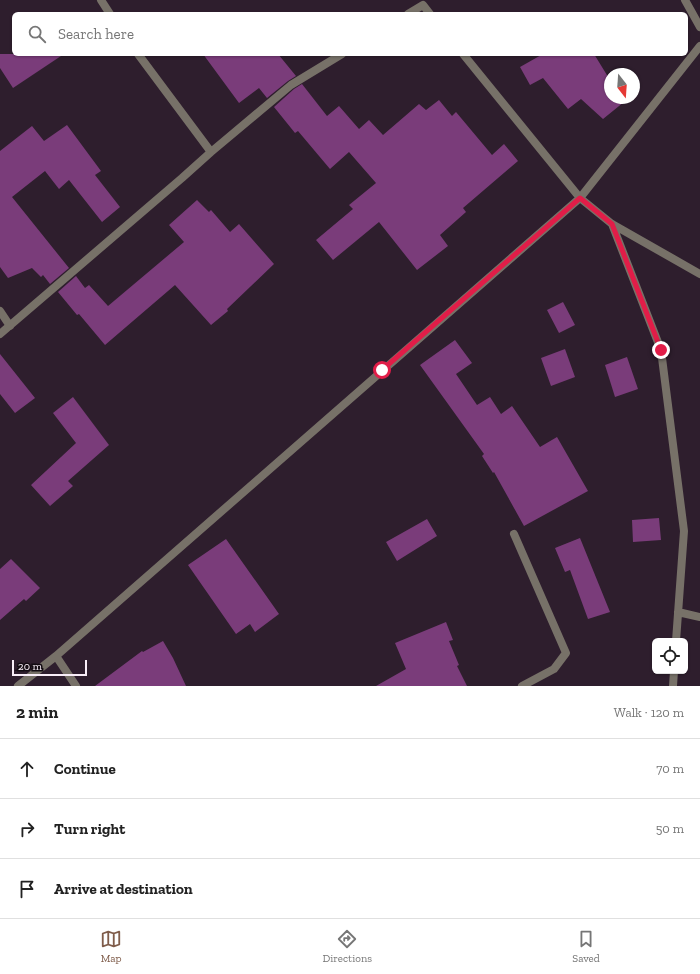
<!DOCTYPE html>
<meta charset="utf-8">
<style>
:root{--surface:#fff;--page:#f2f2f2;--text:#222;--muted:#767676;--line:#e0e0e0;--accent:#7f5c4a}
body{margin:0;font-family:"Zilla Slab",serif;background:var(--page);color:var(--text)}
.controls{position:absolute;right:12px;bottom:12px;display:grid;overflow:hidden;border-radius:6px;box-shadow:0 1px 3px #0004}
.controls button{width:36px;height:36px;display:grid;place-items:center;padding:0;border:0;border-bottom:1px solid var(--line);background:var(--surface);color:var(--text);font:20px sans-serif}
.compass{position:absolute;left:604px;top:68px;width:36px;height:36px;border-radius:50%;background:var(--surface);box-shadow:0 1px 3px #0004;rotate:163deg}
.scale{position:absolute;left:12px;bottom:10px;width:75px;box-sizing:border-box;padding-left:4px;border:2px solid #f9eef8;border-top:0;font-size:11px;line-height:14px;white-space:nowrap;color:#f9eef8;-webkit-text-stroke:3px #120b11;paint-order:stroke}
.stop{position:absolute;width:12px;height:12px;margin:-9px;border:3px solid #e11d48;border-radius:50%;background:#fff}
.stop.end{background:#e11d48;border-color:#fff;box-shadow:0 1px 4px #0008}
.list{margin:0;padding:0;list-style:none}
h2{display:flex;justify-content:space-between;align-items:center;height:52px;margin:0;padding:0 16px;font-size:17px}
h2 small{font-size:13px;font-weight:400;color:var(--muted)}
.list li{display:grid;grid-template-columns:26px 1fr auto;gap:12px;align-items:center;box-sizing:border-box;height:60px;padding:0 16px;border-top:1px solid var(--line)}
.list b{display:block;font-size:15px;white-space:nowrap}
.list em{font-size:13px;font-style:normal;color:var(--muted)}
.icon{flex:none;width:22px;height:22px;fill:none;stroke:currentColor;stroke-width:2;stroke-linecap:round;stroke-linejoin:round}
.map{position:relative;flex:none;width:700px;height:686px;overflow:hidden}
.search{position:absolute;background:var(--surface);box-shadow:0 1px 3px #0004;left:12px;right:12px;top:12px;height:44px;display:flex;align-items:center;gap:10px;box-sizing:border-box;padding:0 14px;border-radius:6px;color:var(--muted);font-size:15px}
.sheet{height:232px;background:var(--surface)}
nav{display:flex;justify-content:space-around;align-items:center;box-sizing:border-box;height:56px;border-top:1px solid var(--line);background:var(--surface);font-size:11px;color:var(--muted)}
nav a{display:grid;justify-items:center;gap:2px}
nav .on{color:var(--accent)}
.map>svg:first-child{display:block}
</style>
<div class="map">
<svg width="700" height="686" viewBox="0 0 700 686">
<rect width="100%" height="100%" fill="#2e1e2d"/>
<path fill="#7a3c7a" d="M 0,54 L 64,54 L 13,88 L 0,68 Z
M 203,54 L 278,54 L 296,76 L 288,81 L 267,98 L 259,88 L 239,103 Z
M 543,54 L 594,54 L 610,80 L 610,98 L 621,98 L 624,102 L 603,119 L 581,99 L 568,109 L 543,78 L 530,85 L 520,67 Z
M 302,84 L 327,116 L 339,106 L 359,129 L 369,120 L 383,135 L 419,104 L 426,110 L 439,100 L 452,116 L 456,112 L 492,155 L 504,144 L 518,161 L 463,208 L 466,212 L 440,235 L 448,246 L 417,270 L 379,222 L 333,260 L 316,240 L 353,209 L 349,205 L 376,183 L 349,152 L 330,169 L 298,131 L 295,133 L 274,107 L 294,89 Z
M 67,125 L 101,171 L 95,175 L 120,207 L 102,222 L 69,180 L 59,189 L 45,171 L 12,197 L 69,268 L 50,284 L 43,275 L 41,277 L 32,268 L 8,278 L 0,267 L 0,151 L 32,126 L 44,141 Z
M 197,200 L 209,212 L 211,210 L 230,232 L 239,224 L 274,264 L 227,309 L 228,311 L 211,325 L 175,285 L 105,345 L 79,314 L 77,315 L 58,292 L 76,276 L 85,288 L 89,285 L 108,306 L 184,242 L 169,225 Z
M 563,302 L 575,325 L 559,333 L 547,310 Z
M 455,340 L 472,363 L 456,374 L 477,405 L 490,397 L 501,414 L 512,406 L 540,447 L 557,437 L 588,491 L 524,526 L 494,472 L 493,473 L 482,456 L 484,454 L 420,365 Z
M 565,349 L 575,377 L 551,386 L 541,358 Z
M 0,354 L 35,398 L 15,413 L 0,394 Z
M 627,357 L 638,389 L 615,397 L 605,365 Z
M 73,397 L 109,445 L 68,481 L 73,486 L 50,506 L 31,485 L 76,443 L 53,413 Z
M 659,518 L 661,540 L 633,542 L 632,520 Z
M 427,519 L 437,536 L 397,561 L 386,542 Z
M 580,538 L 610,612 L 588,619 L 570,570 L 565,572 L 555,548 Z
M 226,539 L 279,614 L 255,632 L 250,624 L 236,634 L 188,565 Z
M 11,559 L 40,588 L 26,601 L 24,599 L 0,620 L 0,569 Z
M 446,622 L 453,640 L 449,641 L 459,665 L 457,666 L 467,686 L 376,686 L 406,669 L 395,643 Z
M 163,641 L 173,658 L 186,686 L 95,686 L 142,651 L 143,652 Z"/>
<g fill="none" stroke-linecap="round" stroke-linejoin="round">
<path stroke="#777168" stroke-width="8" d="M 101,0 L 110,14
M 685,0 L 700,27
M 408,14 L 423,5 L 430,14
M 138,54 L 211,152
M 463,54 L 580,198 L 612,224 L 700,274
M 612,224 L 661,350 L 684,531 L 676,641
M 0,311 L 10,326
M 0,334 L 182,178 L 211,152 L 291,85 L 342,54
M 514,534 L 566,653 L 554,669 L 522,686
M 678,612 L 700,617
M 56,656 L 76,686
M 18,686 L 56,656 L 580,198 L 700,46
M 673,686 L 674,671"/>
</g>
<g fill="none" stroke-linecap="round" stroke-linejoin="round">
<path stroke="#e11d48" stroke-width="5" d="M 382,370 L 580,198 L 612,224 L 661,350"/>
</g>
</svg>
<div class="controls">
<button><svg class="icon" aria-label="locate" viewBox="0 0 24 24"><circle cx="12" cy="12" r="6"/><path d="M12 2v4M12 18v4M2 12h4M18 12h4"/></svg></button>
</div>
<svg class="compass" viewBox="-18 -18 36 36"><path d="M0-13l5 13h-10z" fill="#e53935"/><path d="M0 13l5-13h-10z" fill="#767676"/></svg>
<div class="scale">20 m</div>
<div class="stop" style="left:382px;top:370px"></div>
<div class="stop end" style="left:661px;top:350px"></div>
<div class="search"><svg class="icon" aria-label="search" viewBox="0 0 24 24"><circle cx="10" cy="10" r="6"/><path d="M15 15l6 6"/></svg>Search here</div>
</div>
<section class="sheet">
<h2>2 min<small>Walk · 120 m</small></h2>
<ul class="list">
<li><svg class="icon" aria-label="ahead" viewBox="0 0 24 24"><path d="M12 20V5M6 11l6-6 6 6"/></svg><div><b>Continue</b></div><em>70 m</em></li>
<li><svg class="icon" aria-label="right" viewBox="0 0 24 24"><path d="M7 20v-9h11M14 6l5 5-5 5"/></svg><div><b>Turn right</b></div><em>50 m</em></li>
<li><svg class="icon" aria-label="arrive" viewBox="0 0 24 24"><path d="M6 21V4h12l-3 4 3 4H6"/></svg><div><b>Arrive at destination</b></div></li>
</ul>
</section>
<nav>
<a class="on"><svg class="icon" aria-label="map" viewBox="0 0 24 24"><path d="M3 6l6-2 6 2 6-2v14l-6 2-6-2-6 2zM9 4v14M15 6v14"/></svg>Map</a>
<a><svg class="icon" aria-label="directions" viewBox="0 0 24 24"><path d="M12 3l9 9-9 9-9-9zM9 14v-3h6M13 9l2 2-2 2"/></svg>Directions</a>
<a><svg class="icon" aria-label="saved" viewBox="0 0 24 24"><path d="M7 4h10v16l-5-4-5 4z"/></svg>Saved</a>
</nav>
